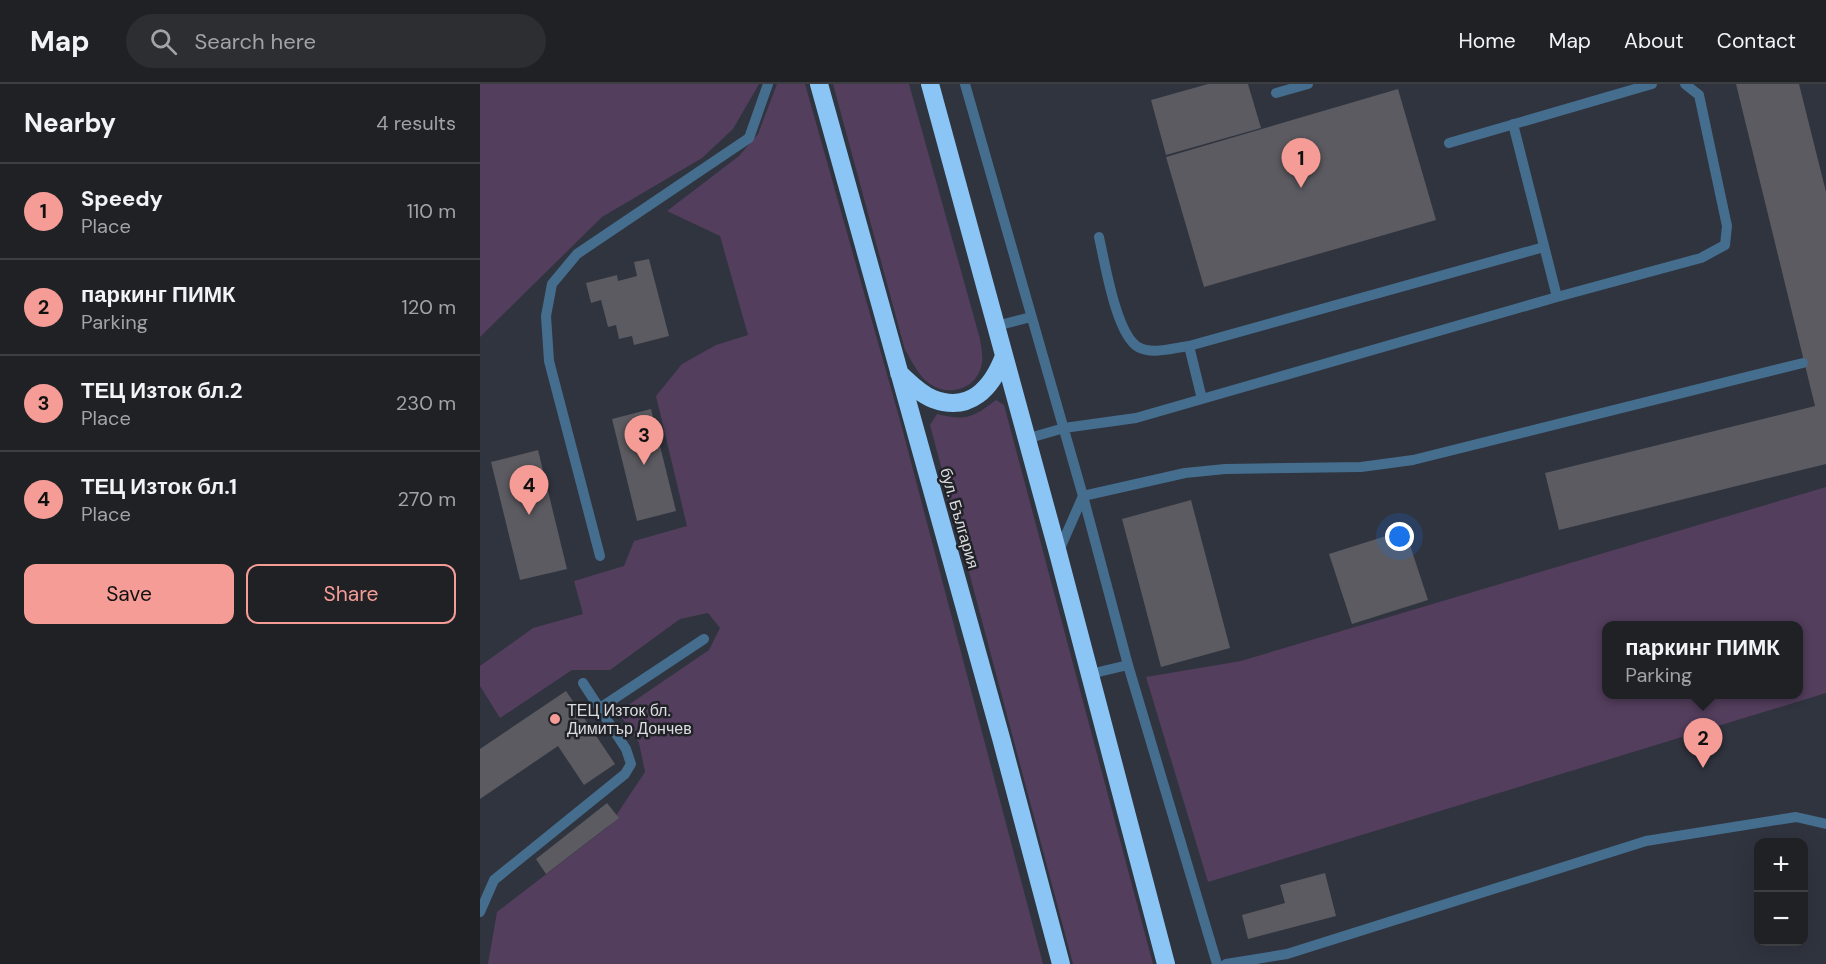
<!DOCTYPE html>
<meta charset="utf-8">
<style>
:root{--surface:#1f2125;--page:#2c2e32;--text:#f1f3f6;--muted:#a1a3a7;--line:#3c3e42;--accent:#f59c96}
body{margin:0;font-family:"DM Sans",sans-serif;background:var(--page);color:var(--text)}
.controls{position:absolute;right:18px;bottom:18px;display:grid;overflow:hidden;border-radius:12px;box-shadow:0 6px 24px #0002}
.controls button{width:54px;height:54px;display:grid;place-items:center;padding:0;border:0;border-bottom:2px solid var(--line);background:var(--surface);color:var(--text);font:30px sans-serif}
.you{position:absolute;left:920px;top:453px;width:21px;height:21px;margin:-15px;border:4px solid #fff;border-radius:50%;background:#1a73e8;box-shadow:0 0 0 9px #1a73e833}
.badge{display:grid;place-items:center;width:39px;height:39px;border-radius:50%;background:var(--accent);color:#111;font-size:20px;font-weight:700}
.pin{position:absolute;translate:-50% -50px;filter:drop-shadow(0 2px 3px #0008)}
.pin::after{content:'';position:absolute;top:32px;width:21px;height:18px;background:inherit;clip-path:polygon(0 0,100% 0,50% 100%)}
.popup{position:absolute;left:1122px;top:537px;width:201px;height:78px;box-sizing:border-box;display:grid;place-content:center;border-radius:12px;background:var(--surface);filter:drop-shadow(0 2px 4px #0005);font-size:20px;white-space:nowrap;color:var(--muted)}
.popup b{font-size:22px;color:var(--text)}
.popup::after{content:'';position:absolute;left:50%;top:100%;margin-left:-12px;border:12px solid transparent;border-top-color:var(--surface)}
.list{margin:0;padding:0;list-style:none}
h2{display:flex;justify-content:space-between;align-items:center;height:78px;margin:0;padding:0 24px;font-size:26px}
h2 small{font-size:20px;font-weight:400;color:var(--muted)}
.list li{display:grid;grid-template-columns:39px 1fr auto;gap:18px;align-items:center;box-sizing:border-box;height:96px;padding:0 24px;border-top:2px solid var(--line)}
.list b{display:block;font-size:22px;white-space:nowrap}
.list p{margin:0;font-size:20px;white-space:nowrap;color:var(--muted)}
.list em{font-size:20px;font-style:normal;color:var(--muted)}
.actions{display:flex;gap:12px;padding:18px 24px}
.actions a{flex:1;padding:14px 0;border:2px solid var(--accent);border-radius:12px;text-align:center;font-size:21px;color:var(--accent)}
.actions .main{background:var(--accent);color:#111}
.icon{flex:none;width:33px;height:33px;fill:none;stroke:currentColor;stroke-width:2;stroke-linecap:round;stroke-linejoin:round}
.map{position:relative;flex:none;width:1346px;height:880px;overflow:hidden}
header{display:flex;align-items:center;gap:36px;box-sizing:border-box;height:84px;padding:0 30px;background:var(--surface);border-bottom:2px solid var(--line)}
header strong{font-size:28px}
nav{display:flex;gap:33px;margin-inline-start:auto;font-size:21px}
.search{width:420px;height:54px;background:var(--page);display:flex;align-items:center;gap:15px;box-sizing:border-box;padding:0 21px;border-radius:33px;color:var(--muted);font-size:22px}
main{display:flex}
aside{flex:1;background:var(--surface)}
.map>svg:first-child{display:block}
</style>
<header>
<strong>Map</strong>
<div class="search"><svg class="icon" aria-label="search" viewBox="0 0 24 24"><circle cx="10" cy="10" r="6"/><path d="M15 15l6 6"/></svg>Search here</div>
<nav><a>Home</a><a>Map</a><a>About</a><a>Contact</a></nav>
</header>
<main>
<aside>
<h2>Nearby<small>4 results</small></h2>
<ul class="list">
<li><span class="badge">1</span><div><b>Speedy</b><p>Place</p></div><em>110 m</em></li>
<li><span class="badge">2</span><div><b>паркинг ПИМК</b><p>Parking</p></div><em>120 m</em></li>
<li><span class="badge">3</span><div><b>ТЕЦ Изток бл.2</b><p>Place</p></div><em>230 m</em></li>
<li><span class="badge">4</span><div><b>ТЕЦ Изток бл.1</b><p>Place</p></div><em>270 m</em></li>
</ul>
<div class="actions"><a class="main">Save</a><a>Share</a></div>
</aside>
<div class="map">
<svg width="1346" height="880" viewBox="0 0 1346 880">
<rect width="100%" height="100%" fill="#292c31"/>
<path fill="#30343f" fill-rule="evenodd" d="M 0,0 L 1346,0 L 1346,880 L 0,880 ZM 1127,542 L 1319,542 L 1319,610 L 1127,610 ZM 1278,758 L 1324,758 L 1324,858 L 1278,858 Z"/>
<path fill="#533e5d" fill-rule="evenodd" d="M 0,0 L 279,0 L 253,45 L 222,74 L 122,133 L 0,253 Z
M 297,0 L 325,0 L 421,340 L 563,880 L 8,880 L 17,828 L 129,742 L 165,688 L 159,659 L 138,628 L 229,566 L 240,544 L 228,529 L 200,535 L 130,586 L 92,586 L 20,634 L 0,602 L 0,582 L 53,544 L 103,530 L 94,497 L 144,482 L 154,457 L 207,442 L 176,312 L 202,280 L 236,261 L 268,251 L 240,152 L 187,127 L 259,72 L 278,50 Z
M 353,0 L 429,0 L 500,255 C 501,262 503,271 502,278 C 499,304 470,314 450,300 C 439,293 432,277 425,266 Z
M 516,316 L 524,321 L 673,880 L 593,880 L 450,341 L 457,330 C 485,337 493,334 516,316 Z
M 1346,403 L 1346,609 L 728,798 L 666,593 L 761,577 ZM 1127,542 L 1319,542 L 1319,610 L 1127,610 Z"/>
<path fill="#5b5b61" d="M 728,0 L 768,0 L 781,44 L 686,71 L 671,16 Z
M 1256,0 L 1319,0 L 1346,108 L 1346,380 L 1079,446 L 1065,389 L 1335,322 Z
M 918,5 L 956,136 L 724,203 L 686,73 Z
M 169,175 L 189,252 L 154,261 L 152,252 L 139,255 L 136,241 L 128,243 L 121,216 L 111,219 L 106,199 L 137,191 L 138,197 L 157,192 L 154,178 Z
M 171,325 L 196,427 L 157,437 L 132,335 Z
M 58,366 L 87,485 L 40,496 L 11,378 Z
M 711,416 L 750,564 L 681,583 L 642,435 Z
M 925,446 L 948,516 L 872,540 L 849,470 Z
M 86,607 L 135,680 L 104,701 L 78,662 L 0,715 L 0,665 Z
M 127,719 L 139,734 L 66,790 L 56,775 Z
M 845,789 L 856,832 L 768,855 L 762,831 L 805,819 L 800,801 Z"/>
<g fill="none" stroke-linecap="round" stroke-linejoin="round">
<path stroke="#456e8e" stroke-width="10" d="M 485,0 L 603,412 L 648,581 L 737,880
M 796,9 L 828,0
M 1033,40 L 1077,213
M 969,59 L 1172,0
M 619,153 C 625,179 636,250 658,263 C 672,271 693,264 709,262 L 1064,163
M 516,242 L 551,233
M 709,262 L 722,315
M 546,355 L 584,344 L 656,334 L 1077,213 L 1221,174 L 1245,161 L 1247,142 L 1219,11 L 1205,0
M 578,469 L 603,412 L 705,389 L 745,385 L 881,383 L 933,376 L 1323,279
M 120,472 L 69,277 L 66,232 L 72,200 L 97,170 L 269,54 L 288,0
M 610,590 L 648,581
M 120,624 L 224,555
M 0,828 L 14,796 L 145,690 L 151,680 L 146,665 L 103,599
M 746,880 L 807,870 L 1166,757 L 1316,733 L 1346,740"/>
<path stroke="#8ac5f5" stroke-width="18" d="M 339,0 L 521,654 L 581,880
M 450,0 L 578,469 L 686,880
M 419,289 C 429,298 440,310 453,315 C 490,329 512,304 524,272"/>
</g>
<circle fill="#f59c96" stroke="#202227" stroke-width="2" cx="75" cy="635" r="6"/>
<g text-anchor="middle" stroke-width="5" stroke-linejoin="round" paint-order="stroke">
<g font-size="16" fill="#dbdce0" stroke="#202227">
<text transform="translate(480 434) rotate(74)" y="6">бул. България</text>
</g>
<g font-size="16" fill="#dbdce0" stroke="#202227" text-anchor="start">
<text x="87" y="632">ТЕЦ Изток бл.<tspan x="87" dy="18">Димитър Дончев</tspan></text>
</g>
</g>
</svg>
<div class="controls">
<button>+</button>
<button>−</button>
</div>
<div class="you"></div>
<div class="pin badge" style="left:821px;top:104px">1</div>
<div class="pin badge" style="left:1223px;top:684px">2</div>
<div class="popup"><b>паркинг ПИМК</b>Parking</div>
<div class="pin badge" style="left:164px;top:381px">3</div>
<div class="pin badge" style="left:49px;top:431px">4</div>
</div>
</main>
